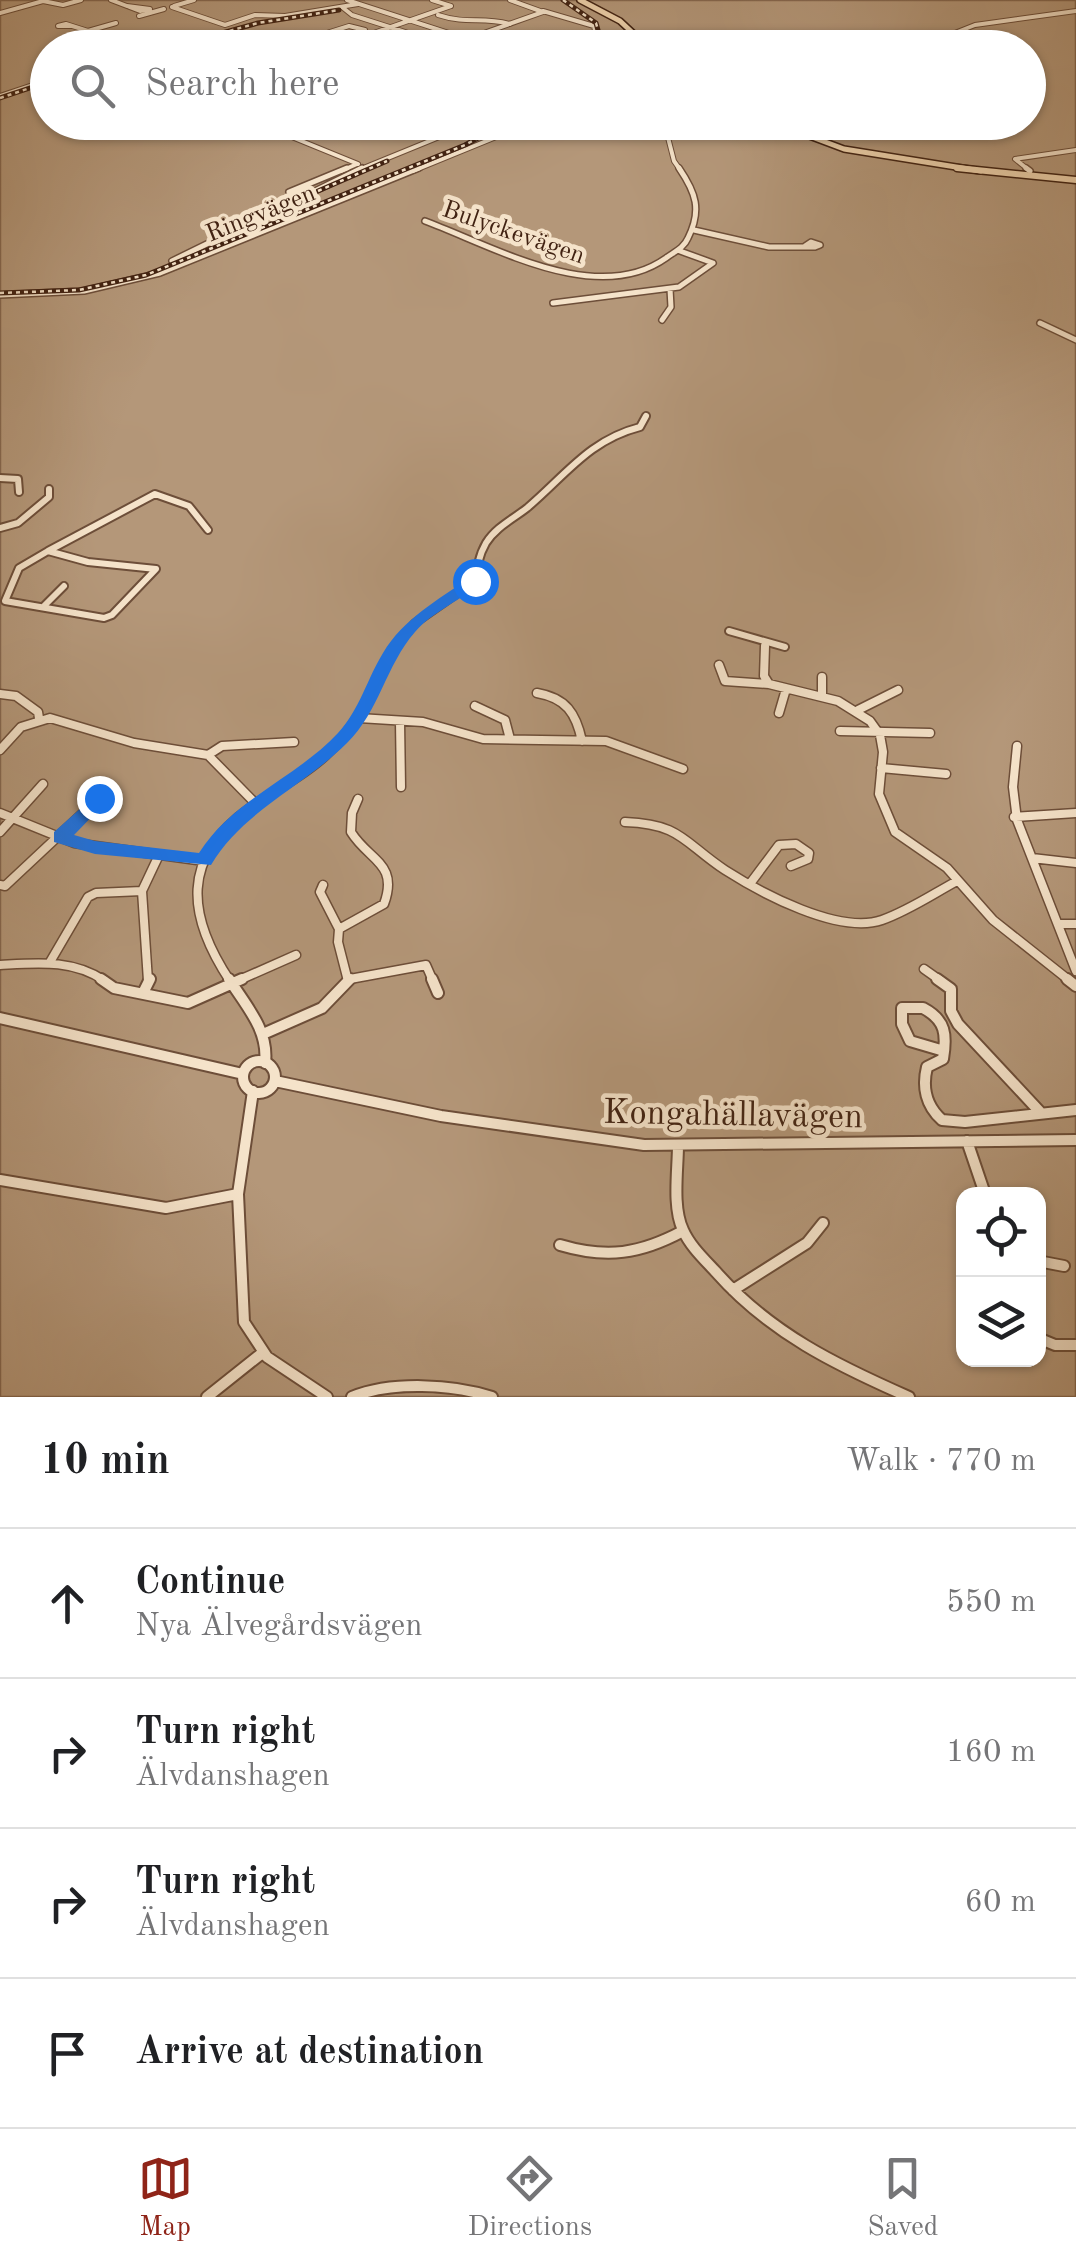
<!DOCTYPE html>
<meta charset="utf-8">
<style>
:root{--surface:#fff;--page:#f6f6f6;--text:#202124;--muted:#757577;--line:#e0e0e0;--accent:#8f2418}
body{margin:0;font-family:"Old Standard TT",serif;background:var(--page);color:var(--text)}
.controls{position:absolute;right:30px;bottom:30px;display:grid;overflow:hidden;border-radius:20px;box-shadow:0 2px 8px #0004}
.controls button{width:90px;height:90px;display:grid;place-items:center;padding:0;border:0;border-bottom:2px solid var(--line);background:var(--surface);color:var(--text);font:50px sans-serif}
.stop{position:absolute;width:30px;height:30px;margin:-22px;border:8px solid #1a73e8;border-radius:50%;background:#fff}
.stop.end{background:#1a73e8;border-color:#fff;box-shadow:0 2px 10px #0008}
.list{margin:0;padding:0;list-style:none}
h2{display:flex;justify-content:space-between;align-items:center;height:130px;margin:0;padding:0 40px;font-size:42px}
h2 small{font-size:32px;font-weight:400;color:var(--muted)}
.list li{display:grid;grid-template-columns:65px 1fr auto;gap:30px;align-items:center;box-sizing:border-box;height:150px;padding:0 40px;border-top:2px solid var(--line)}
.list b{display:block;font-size:38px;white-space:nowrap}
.list p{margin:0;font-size:32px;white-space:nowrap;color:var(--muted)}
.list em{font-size:32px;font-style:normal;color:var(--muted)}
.icon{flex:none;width:55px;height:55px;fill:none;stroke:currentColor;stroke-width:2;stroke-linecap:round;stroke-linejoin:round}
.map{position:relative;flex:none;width:1076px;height:1397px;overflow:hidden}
.search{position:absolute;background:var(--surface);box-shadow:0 2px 8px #0004;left:30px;right:30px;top:30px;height:110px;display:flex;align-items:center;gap:25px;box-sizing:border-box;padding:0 35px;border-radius:55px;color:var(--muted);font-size:38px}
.sheet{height:730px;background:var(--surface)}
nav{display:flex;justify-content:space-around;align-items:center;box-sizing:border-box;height:140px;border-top:2px solid var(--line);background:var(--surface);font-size:28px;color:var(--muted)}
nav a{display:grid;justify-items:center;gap:5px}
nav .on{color:var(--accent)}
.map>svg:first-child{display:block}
</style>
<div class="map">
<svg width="1076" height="1397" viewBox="0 0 1076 1397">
<rect width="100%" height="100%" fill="#f0d4ae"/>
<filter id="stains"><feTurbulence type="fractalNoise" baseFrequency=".002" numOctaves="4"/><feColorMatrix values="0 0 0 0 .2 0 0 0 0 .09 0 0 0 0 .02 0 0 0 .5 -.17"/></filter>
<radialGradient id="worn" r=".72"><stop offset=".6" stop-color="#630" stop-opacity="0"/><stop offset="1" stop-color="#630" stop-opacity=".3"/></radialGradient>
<path fill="#b49779" stroke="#866850" stroke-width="2.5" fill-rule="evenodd" d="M 0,0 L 1076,0 L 1076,1397 L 0,1397 ZM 48,48 L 1028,48 L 1028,122 L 48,122 ZM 964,1194 L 1038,1194 L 1038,1360 L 964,1360 Z"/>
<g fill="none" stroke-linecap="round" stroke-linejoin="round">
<defs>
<path id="minor-far4" d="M 111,0 L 140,11 L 150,9 L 127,6
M 347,0 L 495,48
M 432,0 L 451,6
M 174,6 L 194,0
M 172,7 L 225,25 L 255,15 L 285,16 L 358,4
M 342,7 L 352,15 L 455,48
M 543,11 L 594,26 L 599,48
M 0,13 L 43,1 L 63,5 L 81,0
M 438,15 C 469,25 480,16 510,24
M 139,16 L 164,9
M 71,26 L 58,26 L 66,24 L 88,31 L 116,23
M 470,38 L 543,12 L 510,0
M 702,43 L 729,36 L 872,48
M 279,48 L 349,26 L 365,30
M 331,48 L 451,6
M 888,48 L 914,48
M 917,48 L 975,25 L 1076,11
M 1028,90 L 1038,85
M 0,96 L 48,80
M 255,122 L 358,164
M 485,122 L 509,131
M 664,122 L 674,161 L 681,171
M 341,171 L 357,164
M 356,171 L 476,122
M 413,171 L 523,126
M 1030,171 L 1015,159 L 1076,150"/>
<path id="minor-far3" d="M 1026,168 L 1030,171
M 289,192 L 347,168
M 425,221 C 495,247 597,307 666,258 C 674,252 684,248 688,238 C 702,210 696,193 679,168
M 694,230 L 769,247 L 815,247 L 820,245 L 811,242 L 805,246
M 172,261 L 362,168
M 0,295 L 84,291 L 160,273 L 419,168
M 553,303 L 679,287 L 713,263 L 680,251
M 662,320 L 671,307 L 670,289
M 1040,323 L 1076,340"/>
<path id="minor-far2" d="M 0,478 L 18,479 L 19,492
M 0,528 L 18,523 L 49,497 L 49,489
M 48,551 L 88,562 L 156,569 L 112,615 L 104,618 L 5,601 L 19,568 Z
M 48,551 L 155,494 L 189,506 L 208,530
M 43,607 L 64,586
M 729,631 L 785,647
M 394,648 L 415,623 L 475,581 C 477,568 479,555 486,543 C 496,527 513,519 527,508 C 565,476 589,440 640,427 L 646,416
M 765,648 L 765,643"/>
<path id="minor-far1" d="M 765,646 L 764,676 L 769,684 L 838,701 L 870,721 L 880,735 L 883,752 L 879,794 L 895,832 L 947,868 L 993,920 L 1070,981
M 719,665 L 725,681 L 769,684
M 822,677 L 822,696
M 537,693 C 566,698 576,713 582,741
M 0,694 L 16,696 L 38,712 L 39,718
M 475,706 L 505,720 L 510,739
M 858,710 L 898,690
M 779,713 L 786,689
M 359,718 L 423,722 L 483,739 L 606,741 L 683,769
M 400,722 L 401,787
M 840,731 L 930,733
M 1017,746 L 1013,787 L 1017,820 L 1076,971
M 0,750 L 21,727 L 50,718 L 134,743 L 208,755 L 256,804
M 208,755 L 222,746 L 294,742
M 881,768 L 946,774
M 0,813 L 74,843 L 204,861
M 1014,817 L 1076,813
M 625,822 C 681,824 683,842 725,870 C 761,893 839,935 882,920 C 908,911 933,894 957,881
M 0,832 L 43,784
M 1032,858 L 1076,863
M 752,881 L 779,845 L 796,844 L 809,853 L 808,859 L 791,866
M 0,885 L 5,886 L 99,798
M 323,885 L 320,892 L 339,929
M 142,891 L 148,981
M 1060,924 L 1076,924
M 50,962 L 88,897 L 96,893 L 142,891 L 159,855
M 0,965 C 37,963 73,959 105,981
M 924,969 L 941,981
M 350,979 L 426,965 L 433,981
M 230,981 C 187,916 180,858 250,808 C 274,790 303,777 326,755 C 360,724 374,686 395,646
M 237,981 L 296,955
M 348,981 L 338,942 L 339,929 L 384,904 C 399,863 369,861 351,832 L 352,813 L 358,799"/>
<path id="minor" d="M 101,979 L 114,988 L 188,1003 L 242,979
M 229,979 C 246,1006 269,1030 265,1063
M 432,979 L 438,993
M 937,979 L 951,989 L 951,1011 L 958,1024 L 1041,1113
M 1067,979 L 1076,986
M 143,993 L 150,979
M 0,1018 L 243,1074
M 263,1034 L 322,1008 L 350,979
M 944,1051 L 910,1041 L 902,1024 L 902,1008 L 923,1008 C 946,1020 947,1035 943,1059 L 927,1067 C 922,1087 926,1106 942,1120 L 965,1122 L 1076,1110
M243 1077a16 16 0 1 1 32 0a16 16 0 1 1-32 0Z
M 275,1081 L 441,1116 L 644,1145 L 1076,1140
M 253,1091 L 238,1194 L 244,1322 L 267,1357 L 327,1397
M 967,1141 L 985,1194
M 678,1145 C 678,1170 672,1207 683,1230 C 690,1246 704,1259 716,1272 C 770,1333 836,1365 909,1397
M 0,1180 L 166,1208 L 238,1194
M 560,1245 C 607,1259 640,1254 683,1231
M 1038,1261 L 1064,1266
M 733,1290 L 807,1243 L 823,1223
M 1038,1338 L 1055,1345 L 1076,1345
M 207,1397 L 261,1354
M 352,1397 C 391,1381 453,1384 492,1397"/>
<path id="major-far1" d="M 580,0 L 620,21 L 649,48
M 772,122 L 844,149 L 981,171"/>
<path id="major" d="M 957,168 L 1076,180"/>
</defs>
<use href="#minor-far4" stroke="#6d4e39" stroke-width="6"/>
<use href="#minor-far3" stroke="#6d4e39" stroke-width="8"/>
<use href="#minor-far2" stroke="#6d4e39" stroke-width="10"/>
<use href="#minor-far1" stroke="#6d4e39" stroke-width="11"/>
<use href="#minor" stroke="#6d4e39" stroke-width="14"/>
<use href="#major-far1" stroke="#412212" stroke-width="8"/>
<use href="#major" stroke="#412212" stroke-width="9"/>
<use href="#minor-far4" stroke="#f5e3ca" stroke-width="4"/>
<use href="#minor-far3" stroke="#f5e3ca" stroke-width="5"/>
<use href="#minor-far2" stroke="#f5e3ca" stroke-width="6"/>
<use href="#minor-far1" stroke="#f5e3ca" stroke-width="8"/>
<use href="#minor" stroke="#f5e3ca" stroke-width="10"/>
<use href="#major-far1" stroke="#f0d4ae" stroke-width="5"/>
<use href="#major" stroke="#f0d4ae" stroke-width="6"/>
<defs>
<path id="rail" d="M 563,0 L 596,23 L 603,48
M 168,48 L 258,23 L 339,10
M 0,98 L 48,82
M 318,191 L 387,161
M 0,293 L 79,290 L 146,275 L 465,145 L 507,122"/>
</defs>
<use href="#rail" stroke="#412212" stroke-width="5"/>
<use href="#rail" stroke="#f5e3ca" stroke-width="2.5" stroke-dasharray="4" stroke-linecap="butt"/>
</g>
<path fill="#1a73e8" d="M 469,578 L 482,581 C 463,600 433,611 415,632 C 386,665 379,712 347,743 C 303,787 243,811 211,865 L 95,854 L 54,842 L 54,832 L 99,792 L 108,798 L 105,803 L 74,835 L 95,841 L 199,853 C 233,799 295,779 338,733 C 360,709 367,679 383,653 C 403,619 438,600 469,578 Z"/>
<g text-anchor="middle" stroke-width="9" stroke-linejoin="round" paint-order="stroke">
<g font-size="25" fill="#412212" stroke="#f5e3ca">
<text transform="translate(260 212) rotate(-22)" y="9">Ringvägen</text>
<text transform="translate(514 231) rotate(19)" y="9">Bulyckevägen</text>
</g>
<g font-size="35" fill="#412212" stroke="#f5e3ca">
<text transform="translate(733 1113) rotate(1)" y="12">Kongahällavägen</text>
</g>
</g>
<rect width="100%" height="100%" filter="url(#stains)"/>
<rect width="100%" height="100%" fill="url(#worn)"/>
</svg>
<div class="controls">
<button><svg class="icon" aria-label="locate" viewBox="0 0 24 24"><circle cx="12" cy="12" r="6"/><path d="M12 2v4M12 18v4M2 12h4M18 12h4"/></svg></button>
<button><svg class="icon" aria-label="layers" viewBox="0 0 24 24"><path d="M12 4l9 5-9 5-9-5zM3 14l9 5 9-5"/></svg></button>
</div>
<div class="stop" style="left:475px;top:581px"></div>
<div class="stop end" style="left:99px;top:798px"></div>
<div class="search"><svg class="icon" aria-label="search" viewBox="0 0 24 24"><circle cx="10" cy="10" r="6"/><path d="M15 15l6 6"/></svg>Search here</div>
</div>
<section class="sheet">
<h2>10 min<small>Walk · 770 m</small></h2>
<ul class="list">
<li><svg class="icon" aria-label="ahead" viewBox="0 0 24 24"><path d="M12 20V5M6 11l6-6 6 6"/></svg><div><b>Continue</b><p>Nya Älvegårdsvägen</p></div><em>550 m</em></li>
<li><svg class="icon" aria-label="right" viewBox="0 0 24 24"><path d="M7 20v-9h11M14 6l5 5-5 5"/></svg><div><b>Turn right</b><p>Älvdanshagen</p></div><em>160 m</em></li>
<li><svg class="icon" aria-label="right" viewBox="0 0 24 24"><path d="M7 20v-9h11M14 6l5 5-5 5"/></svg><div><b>Turn right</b><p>Älvdanshagen</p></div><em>60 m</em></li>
<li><svg class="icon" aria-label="arrive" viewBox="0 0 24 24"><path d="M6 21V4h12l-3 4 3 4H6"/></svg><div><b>Arrive at destination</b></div></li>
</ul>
</section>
<nav>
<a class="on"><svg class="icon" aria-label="map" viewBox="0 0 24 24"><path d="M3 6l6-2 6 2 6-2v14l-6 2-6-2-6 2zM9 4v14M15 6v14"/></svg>Map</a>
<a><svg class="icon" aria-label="directions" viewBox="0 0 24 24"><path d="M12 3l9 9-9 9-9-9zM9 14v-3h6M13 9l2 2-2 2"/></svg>Directions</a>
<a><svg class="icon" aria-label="saved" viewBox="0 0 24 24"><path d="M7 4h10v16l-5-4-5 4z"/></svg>Saved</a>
</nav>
